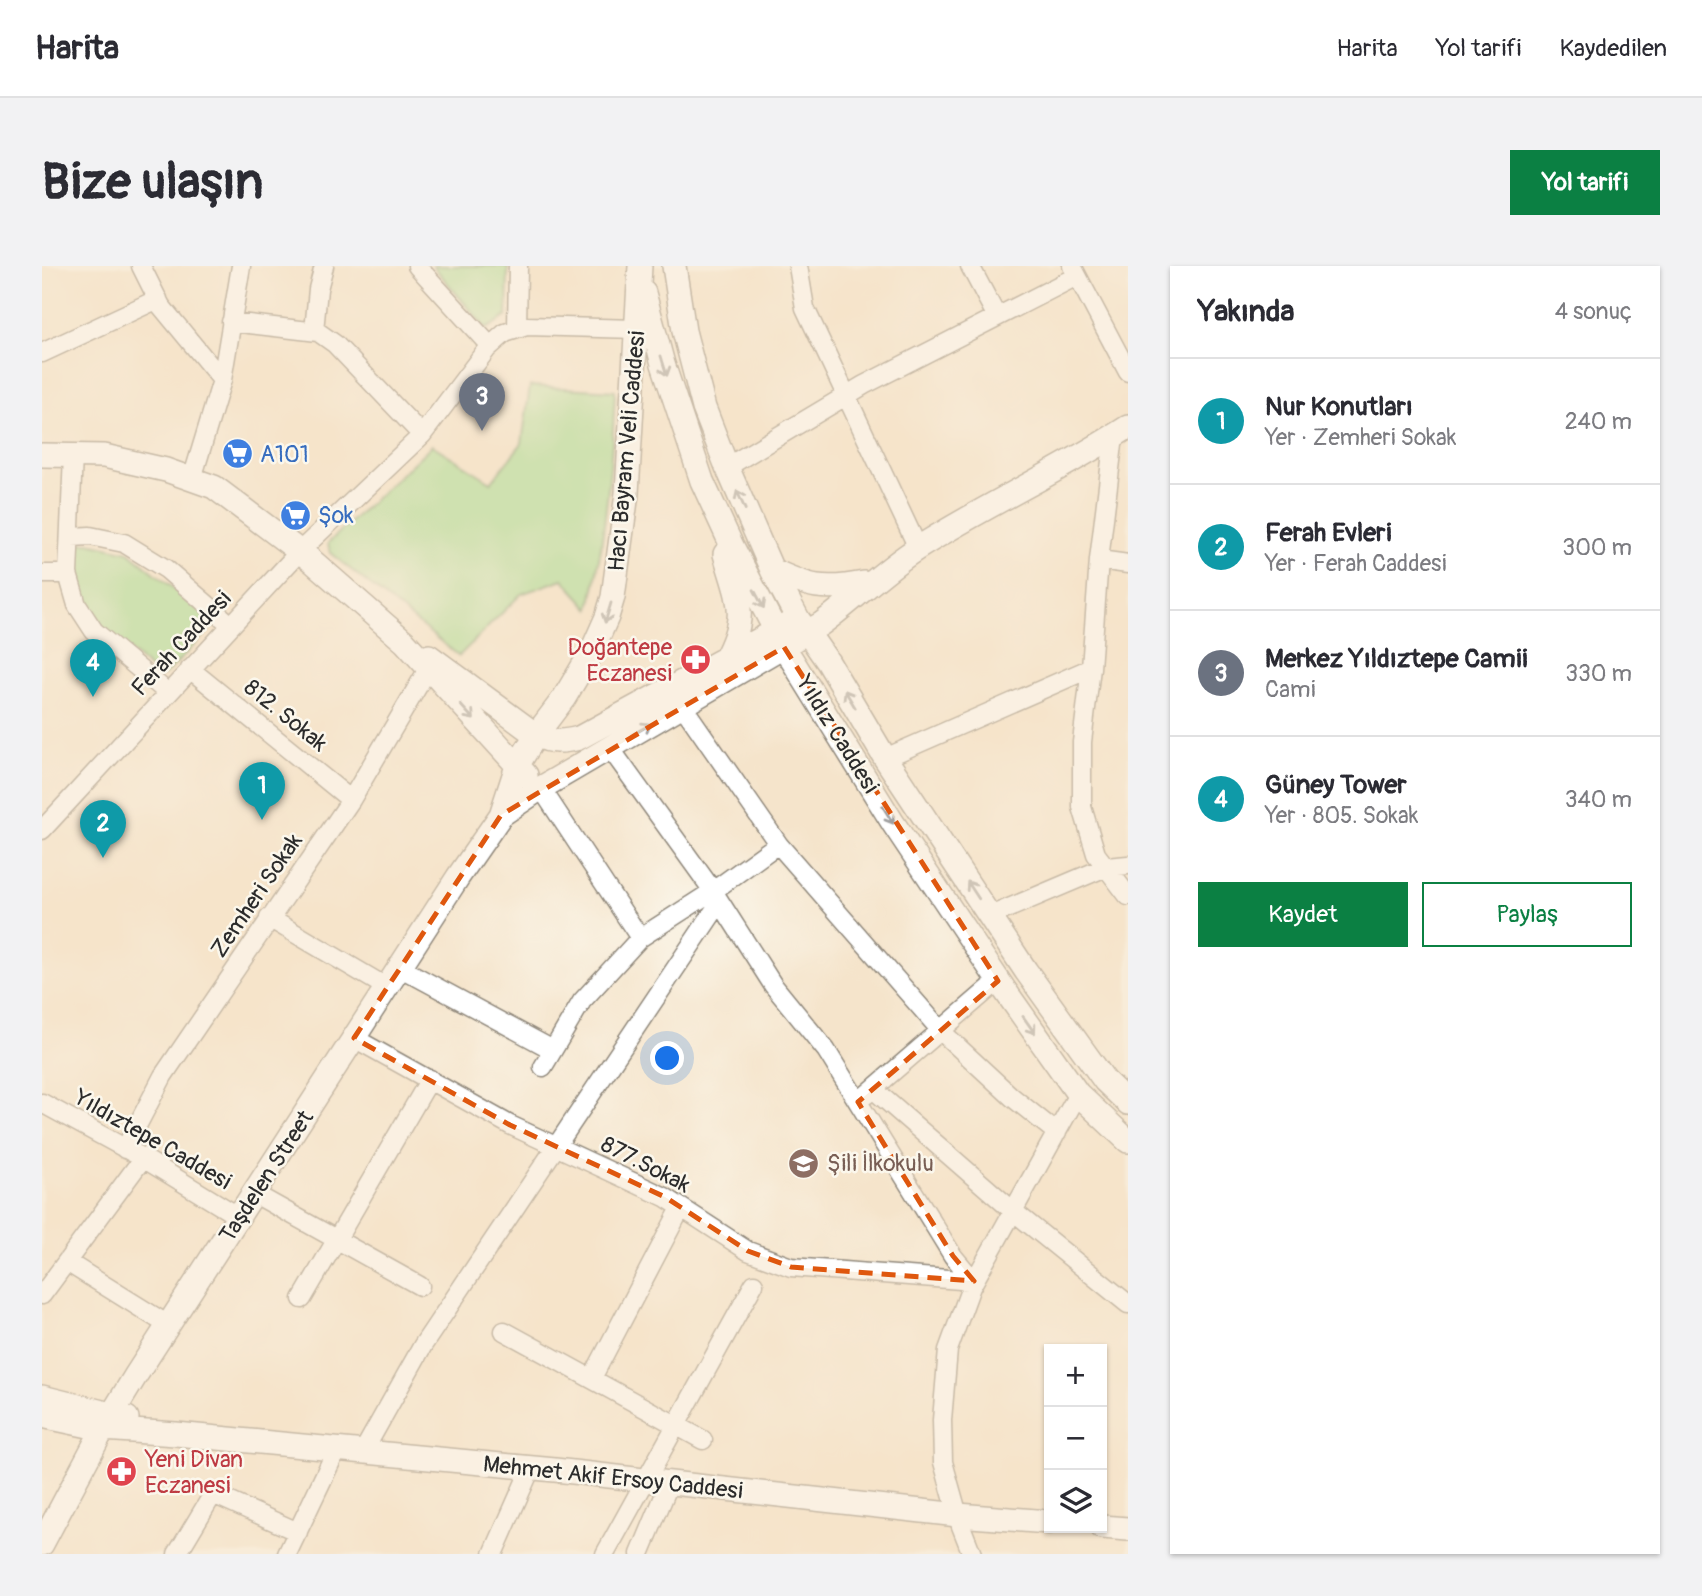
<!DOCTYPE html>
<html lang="tr">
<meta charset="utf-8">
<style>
:root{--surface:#fff;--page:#f2f2f3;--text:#2b2b33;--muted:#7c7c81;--line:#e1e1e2;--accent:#0b8043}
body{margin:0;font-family:Pangolin,sans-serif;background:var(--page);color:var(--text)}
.controls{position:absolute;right:21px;bottom:21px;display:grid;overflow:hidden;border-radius:0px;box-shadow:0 2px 5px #0004}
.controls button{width:63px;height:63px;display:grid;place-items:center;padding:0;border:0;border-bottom:2px solid var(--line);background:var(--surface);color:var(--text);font:35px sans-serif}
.you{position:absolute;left:626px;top:793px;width:24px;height:24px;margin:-18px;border:5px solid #fff;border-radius:50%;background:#1a73e8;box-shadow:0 0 0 10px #1a73e833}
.badge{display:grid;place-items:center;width:46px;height:46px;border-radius:50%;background:var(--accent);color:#fff;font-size:23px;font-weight:700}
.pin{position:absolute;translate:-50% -58px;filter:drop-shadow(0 2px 4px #0008)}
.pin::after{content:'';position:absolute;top:37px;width:24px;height:21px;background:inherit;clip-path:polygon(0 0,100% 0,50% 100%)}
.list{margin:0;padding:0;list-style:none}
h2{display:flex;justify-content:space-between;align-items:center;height:91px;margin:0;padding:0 28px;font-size:30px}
h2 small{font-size:23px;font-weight:400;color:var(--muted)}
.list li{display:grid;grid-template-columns:46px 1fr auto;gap:21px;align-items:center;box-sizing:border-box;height:126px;padding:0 28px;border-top:2px solid var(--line)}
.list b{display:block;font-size:26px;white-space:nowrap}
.list p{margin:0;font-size:23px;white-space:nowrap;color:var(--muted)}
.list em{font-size:23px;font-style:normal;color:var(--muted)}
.actions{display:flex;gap:14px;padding:21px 28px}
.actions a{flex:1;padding:16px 0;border:2px solid var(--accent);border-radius:0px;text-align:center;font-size:24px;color:var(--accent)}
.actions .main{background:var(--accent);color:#fff}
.icon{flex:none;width:38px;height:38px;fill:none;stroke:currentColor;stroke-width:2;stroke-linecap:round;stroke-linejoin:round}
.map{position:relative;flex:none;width:1086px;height:1288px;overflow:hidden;border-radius:0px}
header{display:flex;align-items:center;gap:42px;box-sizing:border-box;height:98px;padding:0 35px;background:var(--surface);border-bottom:2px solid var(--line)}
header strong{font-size:33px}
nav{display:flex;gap:38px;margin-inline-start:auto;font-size:24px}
.intro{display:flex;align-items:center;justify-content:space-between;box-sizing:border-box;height:168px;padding:0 42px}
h1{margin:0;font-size:49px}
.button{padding:18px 32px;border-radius:0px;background:var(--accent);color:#fff;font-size:24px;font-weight:700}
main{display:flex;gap:42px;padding:0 42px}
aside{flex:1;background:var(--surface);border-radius:0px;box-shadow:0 2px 5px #0004}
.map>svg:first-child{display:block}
</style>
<header>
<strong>Harita</strong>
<nav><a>Harita</a><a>Yol tarifi</a><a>Kaydedilen</a></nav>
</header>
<div class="intro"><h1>Bize ulaşın</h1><a class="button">Yol tarifi</a></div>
<main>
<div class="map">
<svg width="1086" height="1288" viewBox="0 0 1086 1288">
<rect width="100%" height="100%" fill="#fbf7ec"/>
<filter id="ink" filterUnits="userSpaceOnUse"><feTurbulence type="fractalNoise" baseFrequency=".0143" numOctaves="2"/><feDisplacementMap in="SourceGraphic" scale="14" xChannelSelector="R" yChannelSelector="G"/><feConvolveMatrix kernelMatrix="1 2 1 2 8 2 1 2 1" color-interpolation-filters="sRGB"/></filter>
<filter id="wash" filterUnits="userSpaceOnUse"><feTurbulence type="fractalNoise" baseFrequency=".00686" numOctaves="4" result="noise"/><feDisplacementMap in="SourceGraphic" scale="28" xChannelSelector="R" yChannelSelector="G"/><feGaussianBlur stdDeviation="1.57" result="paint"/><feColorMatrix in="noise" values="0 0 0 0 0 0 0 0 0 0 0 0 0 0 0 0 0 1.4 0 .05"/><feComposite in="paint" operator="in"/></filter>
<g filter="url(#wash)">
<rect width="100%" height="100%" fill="#f5e4cb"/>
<path fill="#a1dd90" stroke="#66845e" stroke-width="2" d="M 391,0 L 466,0 L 465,50 L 444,63 Z
M 488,120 L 573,125 C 570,199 563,271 548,343 L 521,313 L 479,328 L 417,390 L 288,287 L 286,277 L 390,179 L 449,216 L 480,177 Z
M 34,277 L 47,277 L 87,286 L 174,357 L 122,410 L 115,409 L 48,351 L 34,318 Z"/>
</g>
<g filter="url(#ink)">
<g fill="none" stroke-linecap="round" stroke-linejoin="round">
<defs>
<path id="minor" d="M 99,0 L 119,40 L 180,114 L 150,213
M 375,0 L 448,80
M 756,0 L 763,42 L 876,282
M 928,0 L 955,51
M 1030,0 L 1086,106
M 189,56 L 276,66 L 293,78 L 380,169
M 475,63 L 476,0
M 272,65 L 276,23 L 282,0
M 0,87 L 116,33
M 180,114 L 199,0
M 1072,170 L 1057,294 L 1049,402 L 1040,476 L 1040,541 L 1054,588 L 1086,630
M 31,189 L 26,308 L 35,339 L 52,365 L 126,427
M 685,201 L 822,119 L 1035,10
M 30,271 L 48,270 L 82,277 L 124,303 L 189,359
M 1057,294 L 1086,298
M 0,308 L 26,308
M 148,403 L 309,534
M 640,439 L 737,579 L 901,767 L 970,831 L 1015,867
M 568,482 L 671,625 L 731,719 L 784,784 L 911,990 L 932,1015
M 843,492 L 1049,402
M 499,522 L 598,672
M 0,564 L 258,285 L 380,169 L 445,83 L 463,67 L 485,60 L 594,63
M 948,650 L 1064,601 L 1086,599
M 227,652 L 344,721
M 357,701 L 511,784
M 312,772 L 468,859 L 623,931 L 706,985 L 749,1001 L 932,1015
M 501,801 L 540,735 L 598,672 L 671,625 L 736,578
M 831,823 L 971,945 L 1086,1038
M 824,829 L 956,715
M 0,837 L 101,892 L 197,951
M 83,883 L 121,810 L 309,534 L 386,403
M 213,928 L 378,1020
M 25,996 L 126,1059
M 0,1029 L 101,892
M 260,1033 L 388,813
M 462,1065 L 661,1174
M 550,1112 L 639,942
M 321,1186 L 381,1079 L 678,636
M 135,1288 L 171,1228 L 256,1266
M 245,1288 L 295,1183
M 451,1288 L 489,1202
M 563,1288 L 712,1018
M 598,1288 L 628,1216
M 930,1288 L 919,1260 L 901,1196 L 900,1154 L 906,1084 L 929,1021 L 1036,828"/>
<path id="major" d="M 598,0 L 585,227 L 571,331 L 565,351 L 549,387 L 522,432 L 494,469 L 475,500 L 459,549 L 499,522 L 779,358 C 812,334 841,304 876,282 C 944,239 1018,205 1086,161
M 632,0 L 642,65 L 662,142 L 685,201 L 730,304 L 756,353 L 786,396 L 843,492 L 984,705 L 1063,815 L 1086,837
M 602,27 L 621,98 L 660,215 L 690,280 L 742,381 L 851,557 L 962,723 L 1036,828 L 1086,875
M 0,189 L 62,190 L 124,204 L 172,221 L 269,294 L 363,376 L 484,509
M 730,304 C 767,321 781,325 822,317
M 387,390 L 494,469 C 509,477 521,476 537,472 L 748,357
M 682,395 C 707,349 697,336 683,288
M 0,1131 L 85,1152
M 0,1150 L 61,1163 L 134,1168 L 513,1204 L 916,1249 L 1007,1256
M 1060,1261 L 1086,1263
M 0,1278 L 61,1163 L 94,1109 L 416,611 L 459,549"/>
</defs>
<use href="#minor" stroke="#90887b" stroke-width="21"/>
<use href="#major" stroke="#90887b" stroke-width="26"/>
<use href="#minor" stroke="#fff" stroke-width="18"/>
<use href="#major" stroke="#fff" stroke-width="23"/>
</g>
<defs><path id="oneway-shaft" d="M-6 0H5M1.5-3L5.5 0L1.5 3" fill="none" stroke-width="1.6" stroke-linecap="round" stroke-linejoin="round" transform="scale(1.75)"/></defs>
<g stroke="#a0a0a0">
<use href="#oneway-shaft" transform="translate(622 100) rotate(73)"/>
<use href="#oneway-shaft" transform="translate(699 234) rotate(-114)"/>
<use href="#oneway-shaft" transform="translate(717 333) rotate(62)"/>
<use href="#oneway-shaft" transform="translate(566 347) rotate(107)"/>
<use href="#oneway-shaft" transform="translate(808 433) rotate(-121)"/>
<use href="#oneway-shaft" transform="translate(425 446) rotate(48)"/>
<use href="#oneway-shaft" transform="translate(600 463) rotate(-30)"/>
<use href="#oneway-shaft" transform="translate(846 549) rotate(58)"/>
<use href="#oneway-shaft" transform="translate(931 624) rotate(-123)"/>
<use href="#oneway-shaft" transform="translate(987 759) rotate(55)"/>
</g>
</g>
<path d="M0 0H1086V1288H0ZM 742,381 L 956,715 L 816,836 L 911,990 L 932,1015 L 749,1001 L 706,985 L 623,931 L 468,859 L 312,772 L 459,549 Z" fill="#f5e4cb" fill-opacity=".55" fill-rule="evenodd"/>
<path fill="none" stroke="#df570e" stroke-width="5" stroke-dasharray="14 9" stroke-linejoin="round" d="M 742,381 L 956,715 L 816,836 L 911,990 L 932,1015 L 749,1001 L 706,985 L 623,931 L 468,859 L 312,772 L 459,549 Z"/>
<defs>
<symbol id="supermarket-disc" viewBox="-11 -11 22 22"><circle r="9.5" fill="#3f7fe0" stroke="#fbf7ec"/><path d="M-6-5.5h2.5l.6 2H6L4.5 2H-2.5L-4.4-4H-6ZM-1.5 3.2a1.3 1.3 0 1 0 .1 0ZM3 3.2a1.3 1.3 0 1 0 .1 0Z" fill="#fff"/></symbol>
<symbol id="pharmacy-disc" viewBox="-11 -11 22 22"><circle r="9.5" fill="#e0444e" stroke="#fbf7ec"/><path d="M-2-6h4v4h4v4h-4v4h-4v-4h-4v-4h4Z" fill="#fff"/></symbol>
<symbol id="school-disc" viewBox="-11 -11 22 22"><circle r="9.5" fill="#8d6e63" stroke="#fbf7ec"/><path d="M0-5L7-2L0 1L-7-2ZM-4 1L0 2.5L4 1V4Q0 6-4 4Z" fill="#fff"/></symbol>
</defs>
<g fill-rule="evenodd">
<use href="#supermarket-disc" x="178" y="170" width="35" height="35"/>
<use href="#supermarket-disc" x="236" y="232" width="35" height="35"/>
<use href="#pharmacy-disc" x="636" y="376" width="35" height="35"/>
<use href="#school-disc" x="744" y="880" width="35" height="35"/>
<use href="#pharmacy-disc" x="62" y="1188" width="35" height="35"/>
</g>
<g text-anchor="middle" stroke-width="5" stroke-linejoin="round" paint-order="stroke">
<g font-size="23" fill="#2b2b2b" stroke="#fbf7ec">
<text transform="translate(584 185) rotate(-85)" y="8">Hacı Bayram Veli Caddesi</text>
<text transform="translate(139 377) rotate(-47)" y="8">Ferah Caddesi</text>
<text transform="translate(244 449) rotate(39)" y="8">812. Sokak</text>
<text transform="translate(796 468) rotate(58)" y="8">Yıldız Caddesi</text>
<text transform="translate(214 629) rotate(-56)" y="8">Zemheri Sokak</text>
<text transform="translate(111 873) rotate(30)" y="8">Yıldıztepe Caddesi</text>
<text transform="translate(604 898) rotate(27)" y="8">877.Sokak</text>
<text transform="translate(224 910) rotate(-57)" y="8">Taşdelen Street</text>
<text transform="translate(571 1211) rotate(6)" y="8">Mehmet Akif Ersoy Caddesi</text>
</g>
<g font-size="23" fill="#366cbe" stroke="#fbf7ec" text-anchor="start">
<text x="218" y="196">A101</text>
<text x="276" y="257">Şok</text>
</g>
<g font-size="23" fill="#be3a42" stroke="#fbf7ec" text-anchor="end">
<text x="630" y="389">Doğantepe<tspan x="630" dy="26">Eczanesi</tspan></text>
<text x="103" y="1201" text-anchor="start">Yeni Divan<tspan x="103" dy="26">Eczanesi</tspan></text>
</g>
<g font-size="23" fill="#785e54" stroke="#fbf7ec" text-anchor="start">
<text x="785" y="905">Şili İlkokulu</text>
</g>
</g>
</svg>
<div class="controls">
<button>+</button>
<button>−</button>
<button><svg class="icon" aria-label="layers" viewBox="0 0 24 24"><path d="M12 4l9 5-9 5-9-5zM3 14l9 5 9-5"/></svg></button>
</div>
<div class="you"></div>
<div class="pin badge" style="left:220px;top:554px;background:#0f9aa8">1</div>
<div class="pin badge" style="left:61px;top:592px;background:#0f9aa8">2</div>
<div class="pin badge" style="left:440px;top:165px;background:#6b7280">3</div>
<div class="pin badge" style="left:51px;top:431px;background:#0f9aa8">4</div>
</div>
<aside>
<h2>Yakında<small>4 sonuç</small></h2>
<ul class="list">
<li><span class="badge" style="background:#0f9aa8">1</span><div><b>Nur Konutları</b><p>Yer · Zemheri Sokak</p></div><em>240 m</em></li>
<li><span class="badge" style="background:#0f9aa8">2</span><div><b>Ferah Evleri</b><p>Yer · Ferah Caddesi</p></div><em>300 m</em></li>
<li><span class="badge" style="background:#6b7280">3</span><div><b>Merkez Yıldıztepe Camii</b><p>Cami</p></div><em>330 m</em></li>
<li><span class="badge" style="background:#0f9aa8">4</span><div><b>Güney Tower</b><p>Yer · 805. Sokak</p></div><em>340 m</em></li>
</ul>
<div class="actions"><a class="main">Kaydet</a><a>Paylaş</a></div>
</aside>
</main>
